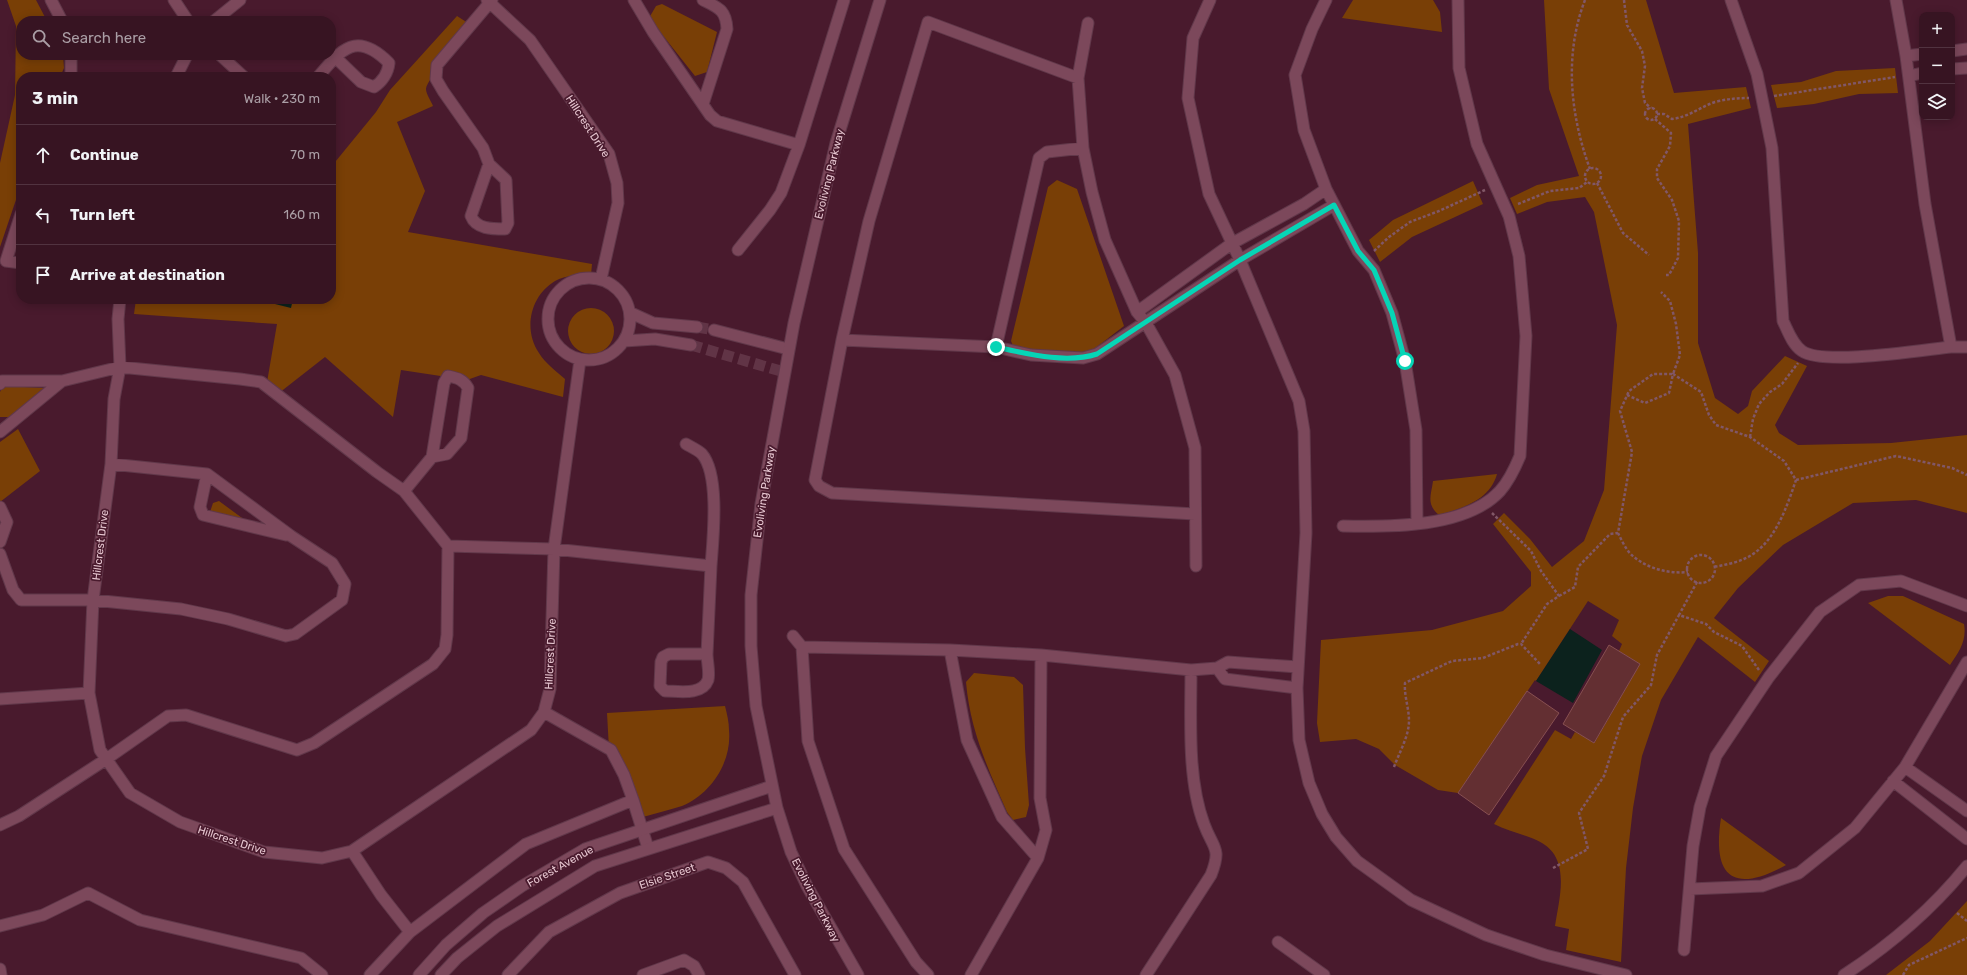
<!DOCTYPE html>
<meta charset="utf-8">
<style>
:root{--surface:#371422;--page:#42212f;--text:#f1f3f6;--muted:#aa9ea5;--line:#513340}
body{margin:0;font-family:Rubik,sans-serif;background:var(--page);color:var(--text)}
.controls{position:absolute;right:12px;top:12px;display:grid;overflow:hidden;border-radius:8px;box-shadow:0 2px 10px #0003}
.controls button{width:36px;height:36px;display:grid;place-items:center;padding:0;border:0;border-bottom:1px solid var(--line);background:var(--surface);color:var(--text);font:20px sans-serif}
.stop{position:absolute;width:12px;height:12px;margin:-9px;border:3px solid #06d5b6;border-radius:50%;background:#fff}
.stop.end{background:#06d5b6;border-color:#fff;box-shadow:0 1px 4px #0008}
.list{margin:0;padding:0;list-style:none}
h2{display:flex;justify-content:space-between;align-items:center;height:52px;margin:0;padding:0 16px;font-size:17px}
h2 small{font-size:13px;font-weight:400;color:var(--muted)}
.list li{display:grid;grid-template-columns:26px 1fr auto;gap:12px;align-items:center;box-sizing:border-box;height:60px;padding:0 16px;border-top:1px solid var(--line)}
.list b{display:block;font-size:15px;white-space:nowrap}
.list em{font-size:13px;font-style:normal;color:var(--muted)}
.icon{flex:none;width:22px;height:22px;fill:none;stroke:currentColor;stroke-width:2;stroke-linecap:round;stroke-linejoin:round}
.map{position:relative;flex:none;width:1967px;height:975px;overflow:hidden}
.search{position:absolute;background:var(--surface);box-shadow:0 2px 10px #0003;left:16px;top:16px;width:320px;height:44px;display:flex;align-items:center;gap:10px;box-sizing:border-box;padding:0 14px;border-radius:16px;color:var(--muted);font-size:15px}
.panel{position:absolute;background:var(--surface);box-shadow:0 2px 10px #0003;left:16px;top:72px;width:320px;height:232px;border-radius:16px}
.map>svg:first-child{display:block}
</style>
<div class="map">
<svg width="1967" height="975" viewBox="0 0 1967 975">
<rect width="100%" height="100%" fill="#491a2d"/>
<path fill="#793f06" d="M 7,0 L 36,0 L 47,21 L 21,21 L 21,55 L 63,55 L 64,68 L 60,77 L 21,77 L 21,185 L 0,247 L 0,163 L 15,95 L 16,26 Z
M 1353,0 L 1433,0 L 1440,12 L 1442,32 L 1342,18 Z
M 1544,0 L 1646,0 L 1674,93 L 1746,87 L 1751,108 L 1688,124 L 1698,253 L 1698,343 L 1715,398 L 1738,414 L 1748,406 L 1752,391 L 1785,356 L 1807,366 L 1775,425 L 1779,433 L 1798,445 L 1891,443 L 1967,435 L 1967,513 L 1916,500 L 1853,503 L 1783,545 L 1738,588 L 1714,618 L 1769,661 L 1755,682 L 1698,637 L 1661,700 L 1642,756 L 1633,808 L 1626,868 L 1621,962 L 1566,950 L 1569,929 L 1555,926 C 1559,899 1571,860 1542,843 C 1529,835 1509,832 1494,824 L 1555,730 L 1571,739 L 1575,732 L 1595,742 L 1640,664 L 1619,651 L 1622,644 L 1612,636 L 1619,620 L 1588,601 L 1536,681 L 1535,680 L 1458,793 L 1438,790 L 1395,765 L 1379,749 L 1356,739 L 1320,742 L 1317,723 L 1321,640 L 1432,630 L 1503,611 L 1531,586 L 1531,572 L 1493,524 L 1504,513 L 1530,539 L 1552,567 L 1584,541 L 1604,490 L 1617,325 L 1594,212 L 1585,197 L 1547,202 L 1517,214 L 1510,198 L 1537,185 L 1579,176 L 1549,89 Z
M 662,4 L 717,32 L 707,72 L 695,76 L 649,18 L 656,6 Z
M 457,16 L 474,27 C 465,37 427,78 426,89 C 426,94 431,101 433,106 L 397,122 L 425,191 L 408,232 L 592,264 L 591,275 C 579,275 566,275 555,281 C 530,296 523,330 539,353 C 545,363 556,371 565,379 L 563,397 L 481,375 L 467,380 L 401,370 L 393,417 L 325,357 L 279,393 L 266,388 L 277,324 L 134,314 L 136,299 L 331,299 L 331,167 L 376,112 L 390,90 Z
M 1895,68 L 1898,93 L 1859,94 L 1814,104 L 1777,108 L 1771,85 L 1801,82 L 1836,71 Z
M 1057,180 L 1077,189 L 1124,326 L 1085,356 L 1014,348 L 1011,341 L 1048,187 Z
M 1473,181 L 1483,204 L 1412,237 L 1380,262 L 1369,240 L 1393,220 Z
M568 331a23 23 0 1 1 46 0a23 23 0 1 1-46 0Z
M 3,386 L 44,388 L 9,417 L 0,417 L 0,392 Z
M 18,429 L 40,471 L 0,502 L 0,442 Z
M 1497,474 C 1490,500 1463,508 1439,515 C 1426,504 1431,496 1433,481 Z
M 219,501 L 253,526 L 210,512 L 213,503 Z
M 1888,596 L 1903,596 L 1964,624 C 1967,641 1959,652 1950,665 L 1868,603 Z
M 974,673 L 1014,677 L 1023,685 L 1025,748 L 1029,805 L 1026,817 L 1013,820 L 1007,812 C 988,769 970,730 966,682 Z
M 725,706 C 727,714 729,722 729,730 C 732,762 711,794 682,806 C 670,810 656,813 643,817 L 609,749 L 607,713 Z
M 1721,818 L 1786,865 C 1732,895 1712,876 1721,818 Z
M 1967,901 L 1967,975 L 1886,975 L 1930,941 Z"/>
<path fill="#0c221d" d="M 272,299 L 293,299 L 291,308 L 271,303 Z
M 1570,629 L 1602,650 L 1573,703 L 1536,681 Z"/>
<path fill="#632f32" stroke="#874f51" d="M 1609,645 L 1640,664 L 1594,743 L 1563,724 Z
M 1527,691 L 1559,713 L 1489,815 L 1458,793 Z"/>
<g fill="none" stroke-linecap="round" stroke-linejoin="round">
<path stroke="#613446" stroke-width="11" stroke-dasharray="11 5.5" stroke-linecap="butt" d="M 697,327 L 714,330
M 691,345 L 784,372"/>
<defs>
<path id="minor" d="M 51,0 L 62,21
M 174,0 L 188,21
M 487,0 L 530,40 L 609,154 L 617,183 L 618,203 L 601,279
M 634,0 L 653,32 L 710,115 L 717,121 L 799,145 L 844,0
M 703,0 C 719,8 726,10 727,29 L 703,104
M 1210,0 L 1193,38 L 1188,98 L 1209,194 L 1240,260 L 1299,401 L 1304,431 L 1306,533 L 1297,688 L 1299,740 L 1309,783 L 1322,814 L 1336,837 L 1357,861 L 1411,900 L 1486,935 L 1545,955 L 1626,975
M 1326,0 L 1312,29 L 1295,75 L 1304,130 L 1326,189 L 1358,251 L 1374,270 L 1392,313 L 1405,361 L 1416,430 L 1417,524
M 1731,0 L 1757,74 L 1772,148 L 1783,321 C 1788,331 1792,344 1802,351 C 1823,366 1922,350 1951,347 L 1925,204 L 1906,56 L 1896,0
M 214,21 L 240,0
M 1088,23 L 1078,78 L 1083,148 L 1092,192 L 1105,240 L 1137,312 L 1146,323 L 1175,375 L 1195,448 L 1196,566
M 1952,51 L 1967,49
M 220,55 L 244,77
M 1906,56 L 1922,54
M 1952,69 L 1967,68
M 1909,76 L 1922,73
M 71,77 L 71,55
M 176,77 L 187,55
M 318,77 C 342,48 357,31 389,63 C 388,73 382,82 374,87 L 361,82 L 335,57
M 1078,78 L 928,22 L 869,221 L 842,340 L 815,480 L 819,486 L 832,493 L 1195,514
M 489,164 L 471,216 C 476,229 492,229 505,229 L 508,223 L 506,180 L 489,164 L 483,148 L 443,91 L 436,79 L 437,65 L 492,0
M 21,214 L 6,261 L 21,263
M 738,250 L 770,210 L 781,193 L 799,145
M548 319a41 41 0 1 1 82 0a41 41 0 1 1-82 0Z
M 120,299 L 118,319 L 120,367 L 114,399 L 111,464 L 93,600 L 89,693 L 100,750 L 130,793 L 180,822 L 264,852 L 322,858 L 352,851 L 531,730 L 544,712 L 550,689 L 554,549 L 580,360
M 1137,312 L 1231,244 L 1304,204 L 1326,189
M 631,313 L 653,323 L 697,327
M 714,330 L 788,349
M 842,340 L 996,347 L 1031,355 L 1083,358 L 1097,354 L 1240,260 L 1334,205
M 624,341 L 655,339 L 691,345
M 996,347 L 1039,158 L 1047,152 L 1083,148
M 1951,347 L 1967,347
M 0,384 L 2,381 L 62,381 L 120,367 L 240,379 L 261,382 L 377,472 L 404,491 L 448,546 L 554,549 L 711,566 C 713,539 720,475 702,454 C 698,450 691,447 686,444
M 0,432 L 62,381
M 207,474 L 200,507 L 203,515 L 286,535
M 404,491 L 432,457 L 444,383 L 448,376 C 457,378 463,379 468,388 L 461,438 L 447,454 L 432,457
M 0,507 L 7,522 L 0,542
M 1343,526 C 1390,527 1466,528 1500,491 C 1509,481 1515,468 1520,456 L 1526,336 L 1519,256 L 1509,216 L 1477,144 L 1459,68 L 1458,0
M 0,554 L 13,590 L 21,600 L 93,600 L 181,609 L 228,619 L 286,636 L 295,634 L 342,600 L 345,584 L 332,563 L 291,536 L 207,474 L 111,464
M 793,636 L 802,647 L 950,650 L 1041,655 L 1191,670 L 1217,668 L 1228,662 L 1298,667
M 802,647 L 808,741 L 844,849 L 916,962 L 928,975
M 950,650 L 967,740 L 1002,817 L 1038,858
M 707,654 C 707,661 710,673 708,680 C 702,696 678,691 665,691 L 660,686 L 661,662 L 663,657 L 669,654 L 707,654 L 711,566
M 1217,668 L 1225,679 L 1297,688
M 0,699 L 89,693
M 1905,767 L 1967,811
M 1893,781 L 1967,839
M 633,800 L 648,848
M 0,825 L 19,816 L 105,760 L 168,716 L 186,715 L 297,750 L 314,743 L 433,664 L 445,649 L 447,635 L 448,546
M 352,851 L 381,895 L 410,932 L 526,844 L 633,800 L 624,775 L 611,750 L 544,712
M 1690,889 L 1762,886 L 1799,873 L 1855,828 L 1905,767 L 1967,662
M 0,926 L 43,915 L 88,893 L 140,920 L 301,958 L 322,975
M 1278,942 L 1324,975
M 1684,950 L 1693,846 L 1700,807 L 1716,756 L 1769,677 L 1820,612 L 1859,585 L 1901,581 L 1967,606
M 0,969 L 1,975
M 370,975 L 410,932
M 508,975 L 549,932 L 620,893 L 708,862 L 726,868 L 743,882 L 795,975
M 643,975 L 684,960 L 694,966 L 699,975
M 971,975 L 1038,858 L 1046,830 L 1040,798 L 1041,655
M 1146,975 L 1211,875 C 1222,847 1213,849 1204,824 C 1187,779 1191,718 1191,670
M 1844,975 C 1890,945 1933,908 1967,866"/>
<path id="tertiary" d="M 419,975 L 446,945 L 483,913 L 522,886 L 585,849 L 772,786
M 441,975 L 457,958 L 497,926 L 595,866 L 777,808
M 858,975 L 807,886 L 791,852 L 777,808 L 756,706 L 751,646 L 751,595 L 761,504 L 794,323 L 836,143 L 880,0"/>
</defs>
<use href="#minor" stroke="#61384a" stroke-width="13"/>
<use href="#tertiary" stroke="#61384a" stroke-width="13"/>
<path stroke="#815767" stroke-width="2.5" stroke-dasharray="3 2" stroke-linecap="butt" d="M 1585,0 C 1564,54 1570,115 1590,169
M 1624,0 L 1627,25 L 1642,51 L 1645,66 L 1642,88 L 1645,103 L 1651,108
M 1774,96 L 1895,77
M1645 114a6 6 0 1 1 12 0a6 6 0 1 1-12 0Z
M 1657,114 L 1664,114 L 1672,119 C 1689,117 1700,107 1715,102 C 1727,99 1737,98 1749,98
M 1655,119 L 1671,133 L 1670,146 L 1657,169 L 1657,178 L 1672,200 L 1679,221 L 1678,258 L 1669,275 L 1666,275
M1585 176a8 8 0 1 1 16 0a8 8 0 1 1-16 0Z
M 1597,183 L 1623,233 L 1649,255
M 1518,204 L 1550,191 L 1579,188 L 1587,182
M 1374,251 L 1389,237 L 1410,222 L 1439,211 L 1485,190
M 1627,395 L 1645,403 L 1669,393 L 1673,374 L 1701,392 L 1709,415 L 1716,425 L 1750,437 L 1784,461 L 1796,480 C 1786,509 1774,546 1744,559 C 1735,563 1724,565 1714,567
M 1750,437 L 1753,419 L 1759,404 L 1770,392 L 1782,384 L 1798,363
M 1796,480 L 1896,456 L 1952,468 L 1967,475
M 1492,513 L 1531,551 L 1541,571 L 1559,596 L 1547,604 L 1521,644
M 1618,533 C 1622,541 1627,552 1634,557 C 1649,569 1669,574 1688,572
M1687 569a14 14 0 1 1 28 0a14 14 0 1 1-28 0Z
M 1697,582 L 1679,615 L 1706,624 L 1714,632 L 1742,646 L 1759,670
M 1559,596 L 1575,587 L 1578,567 L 1610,534 L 1618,533 L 1632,452 L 1620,411 L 1629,391 L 1653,374 L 1673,374 L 1680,355 L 1676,324 L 1670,301 L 1661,292
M 1394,767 C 1399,753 1409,736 1409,721 C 1409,708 1404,696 1405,683 L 1452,661 L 1483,658 L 1518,644 L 1521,644 L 1540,664
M 1553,868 L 1588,849 L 1579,813 L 1604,776 L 1623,717 L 1651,685 L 1657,655 L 1679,615
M 1957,913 L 1967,921
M 1903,975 L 1909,965 L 1967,938"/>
<use href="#minor" stroke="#7c485b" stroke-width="11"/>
<use href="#tertiary" stroke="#7c485b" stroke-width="11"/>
</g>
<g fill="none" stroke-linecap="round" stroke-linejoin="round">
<path stroke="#06d5b6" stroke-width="5" d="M 996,347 C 1028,354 1066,364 1097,354 L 1240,260 L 1334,205 L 1358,251 L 1374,270 L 1392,313 L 1405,361"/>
</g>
<g text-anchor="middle" stroke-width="3.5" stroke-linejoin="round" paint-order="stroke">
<g font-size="11" fill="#e7c7d1" stroke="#491a2d">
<text transform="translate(588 126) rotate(57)" y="4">Hillcrest Drive</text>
<text transform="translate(829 174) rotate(-76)" y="4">Evoliving Parkway</text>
<text transform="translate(764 492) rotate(-81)" y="4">Evoliving Parkway</text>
<text transform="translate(100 545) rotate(-83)" y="4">Hillcrest Drive</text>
<text transform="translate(550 654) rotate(-87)" y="4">Hillcrest Drive</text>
<text transform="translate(232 840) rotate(18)" y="4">Hillcrest Drive</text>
<text transform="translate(560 866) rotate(-29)" y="4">Forest Avenue</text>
<text transform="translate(667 876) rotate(-19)" y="4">Elsie Street</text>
<text transform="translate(816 900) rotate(63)" y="4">Evoliving Parkway</text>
</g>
</g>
</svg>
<div class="controls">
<button>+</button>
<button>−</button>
<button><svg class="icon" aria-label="layers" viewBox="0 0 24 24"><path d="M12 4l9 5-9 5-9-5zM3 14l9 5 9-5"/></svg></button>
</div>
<div class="stop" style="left:1405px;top:361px"></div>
<div class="stop end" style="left:996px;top:347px"></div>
<div class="search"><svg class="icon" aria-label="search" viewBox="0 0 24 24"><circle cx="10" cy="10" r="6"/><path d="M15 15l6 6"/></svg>Search here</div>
<section class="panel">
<h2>3 min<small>Walk · 230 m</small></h2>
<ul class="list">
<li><svg class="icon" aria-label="ahead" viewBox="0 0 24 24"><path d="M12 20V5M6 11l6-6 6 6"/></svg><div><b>Continue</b></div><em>70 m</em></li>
<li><svg class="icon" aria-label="left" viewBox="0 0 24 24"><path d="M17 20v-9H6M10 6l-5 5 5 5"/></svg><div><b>Turn left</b></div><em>160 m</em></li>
<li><svg class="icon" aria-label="arrive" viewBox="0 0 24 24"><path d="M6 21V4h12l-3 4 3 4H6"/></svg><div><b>Arrive at destination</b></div></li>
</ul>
</section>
</div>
